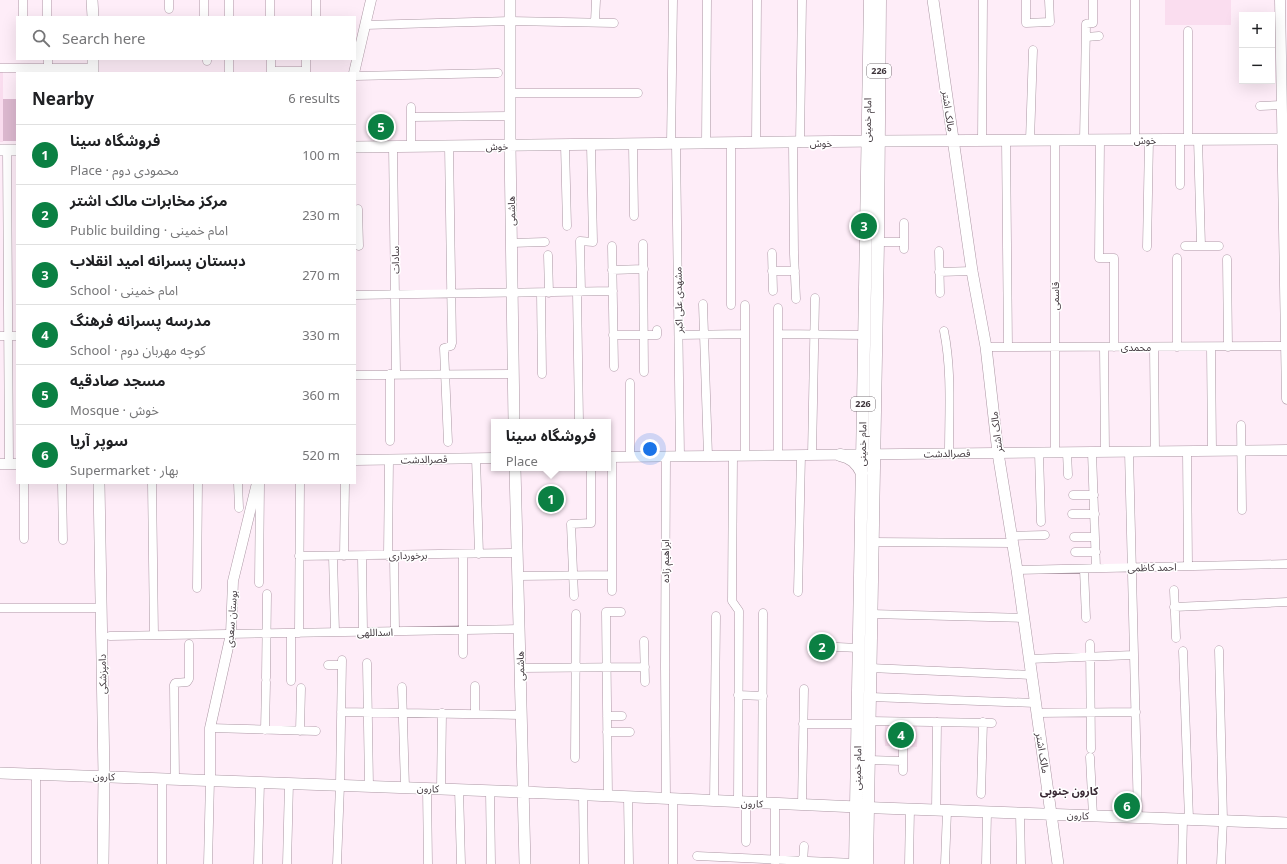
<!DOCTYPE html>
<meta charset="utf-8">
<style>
:root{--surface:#fff;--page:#f2f2f2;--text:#202124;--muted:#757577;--line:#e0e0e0;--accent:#0b8043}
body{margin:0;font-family:"Noto Sans","Noto Sans Arabic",sans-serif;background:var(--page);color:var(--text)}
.controls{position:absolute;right:12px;top:12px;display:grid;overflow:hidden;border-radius:0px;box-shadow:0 4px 16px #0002}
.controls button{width:36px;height:36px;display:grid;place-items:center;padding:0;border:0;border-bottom:1px solid var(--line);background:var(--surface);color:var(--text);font:20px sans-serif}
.you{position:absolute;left:650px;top:449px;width:14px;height:14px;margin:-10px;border:3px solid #fff;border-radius:50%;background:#1a73e8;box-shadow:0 0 0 6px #1a73e833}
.badge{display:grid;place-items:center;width:26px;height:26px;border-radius:50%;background:var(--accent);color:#fff;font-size:13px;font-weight:700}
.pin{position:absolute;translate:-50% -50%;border:2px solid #fff;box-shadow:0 1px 4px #0006}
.popup{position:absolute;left:491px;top:419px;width:120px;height:52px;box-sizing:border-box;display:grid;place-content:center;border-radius:0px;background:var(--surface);filter:drop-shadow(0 1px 3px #0005);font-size:13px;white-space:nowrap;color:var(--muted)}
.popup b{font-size:15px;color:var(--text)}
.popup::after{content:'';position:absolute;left:50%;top:100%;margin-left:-8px;border:8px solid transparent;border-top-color:var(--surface)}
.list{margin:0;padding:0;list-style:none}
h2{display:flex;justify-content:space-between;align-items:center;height:52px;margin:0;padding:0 16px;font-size:17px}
h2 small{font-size:13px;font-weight:400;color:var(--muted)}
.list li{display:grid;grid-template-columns:26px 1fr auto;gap:12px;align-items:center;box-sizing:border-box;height:60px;padding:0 16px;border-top:1px solid var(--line)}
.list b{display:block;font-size:15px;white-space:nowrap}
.list p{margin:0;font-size:13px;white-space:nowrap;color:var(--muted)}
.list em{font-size:13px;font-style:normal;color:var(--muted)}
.icon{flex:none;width:22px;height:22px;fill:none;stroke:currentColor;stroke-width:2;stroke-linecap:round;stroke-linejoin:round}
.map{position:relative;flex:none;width:1287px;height:864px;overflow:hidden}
.search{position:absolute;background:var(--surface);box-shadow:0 4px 16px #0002;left:16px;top:16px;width:340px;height:44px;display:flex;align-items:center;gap:10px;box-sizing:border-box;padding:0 14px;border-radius:0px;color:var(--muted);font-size:15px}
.panel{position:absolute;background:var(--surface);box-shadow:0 4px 16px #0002;left:16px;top:72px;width:340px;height:412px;border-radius:0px}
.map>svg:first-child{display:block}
</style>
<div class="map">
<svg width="1287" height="864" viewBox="0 0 1287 864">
<rect width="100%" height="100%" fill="#feedf8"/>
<path fill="#faddef" d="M 1165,0 L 1231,0 L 1231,25 L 1165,25 Z
M 0,72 L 3,72 L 3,142 L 0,142 Z
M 885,723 L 917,724 L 917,747 L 885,746 Z"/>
<path fill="#ddb9d0" d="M 3,99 L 17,99 L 17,141 L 3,141 Z"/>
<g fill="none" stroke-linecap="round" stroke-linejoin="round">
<defs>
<path id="minor" d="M 23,0 L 23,17
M 47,0 L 47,17
M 204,0 L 204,17
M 229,0 L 229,17
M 316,0 L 316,17
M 1026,0 L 1026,23 L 1050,22 L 1049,0
M 169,9 L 169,0
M 270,17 L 270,0
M 595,22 L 596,0
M 365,25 L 510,21 L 614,23
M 1188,31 L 1188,139
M 1086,37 L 1099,36
M 48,59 L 48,68
M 229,59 L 229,73
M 271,59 L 271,73
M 306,59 L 306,73
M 207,61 L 207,59
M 0,68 L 93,68
M 271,71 L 306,71
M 355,76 L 498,73
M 510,93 L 638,93
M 1260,106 L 1282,105
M 411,107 L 411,146
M 411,117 L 510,116
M 1198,139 L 1201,246
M 1006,140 L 1008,347
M 1030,140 L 1033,50
M 1055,140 L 1055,452
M 1084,140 L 1086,24 L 1093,23 L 1093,0
M 1100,140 L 1099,258 L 1114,258 L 1114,347
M 1135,140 L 1135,0
M 982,141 L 983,0
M 731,143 L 731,305
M 756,143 L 757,0
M 793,143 L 794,254 L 796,299
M 800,143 L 802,0
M 633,144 L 634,216
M 671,144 L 673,0
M 676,144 L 680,456
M 706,144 L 707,0
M 565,145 L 567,226
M 393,146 L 396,374
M 7,150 L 9,464
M 1180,185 L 1180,139
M 358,209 L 359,246
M 904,223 L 904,249
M 878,242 L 904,242
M 511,243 L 545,242
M 643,244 L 644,372
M 612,246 L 614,367
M 1185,246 L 1219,246
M 1147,247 L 1149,140
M 939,251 L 940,293
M 772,253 L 773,291
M 548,255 L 549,293
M 1227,259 L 1228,347
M 612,270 L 644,269
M 772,271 L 795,271
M 939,272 L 972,271
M 577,292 L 579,422
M 581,292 L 580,241 L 593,242 L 591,145
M 541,293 L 542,374
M 355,295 L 613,291
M 703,304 L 708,456
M 745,305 L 745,456
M 778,308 L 778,455
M 944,331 C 952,371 949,412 949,453
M 778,334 L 864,335
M 613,335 L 657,335 L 657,330
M 679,335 L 745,334
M 0,336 L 17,336
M 986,347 L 1287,346
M 1104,347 L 1105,452
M 1154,347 L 1155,451
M 1177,347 L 1177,258
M 1211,347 L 1212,451
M 355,375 L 513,374
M 1241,425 L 1242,510
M 390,441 L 390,374
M 448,442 L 444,348 L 451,346 L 452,343 L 449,146
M 1187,451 L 1188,566
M 1067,452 L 1068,475
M 1092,452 L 1096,568
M 1129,452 L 1138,817
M 1039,453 L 1041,522
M 812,455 L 815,298
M 666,456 L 665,666 L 666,799
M 733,456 L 732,601 L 739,611 L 738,802
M 630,457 L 630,383
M 476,458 L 479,554
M 62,483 L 63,540
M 152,483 L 154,635
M 238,483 L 239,508
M 1073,495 L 1094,495
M 1072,514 L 1095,514
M 1011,536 L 1045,535
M 1074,537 L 1095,537
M 24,539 L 24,483
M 872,542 L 1012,543
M 1075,552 L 1096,552
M 463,554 L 463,654
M 299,556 L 517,553
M 333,556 L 335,632
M 344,556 L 345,483
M 362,556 L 363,632
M 388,556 L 389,459
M 394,556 L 395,631
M 1084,569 L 1086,618
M 1017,570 L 1287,564
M 517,576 L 612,575
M 259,583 L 260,484
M 197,588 L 198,483
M 1174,590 L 1176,638
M 612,591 L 612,457
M 798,592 L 801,455
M 574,596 L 571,524 L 591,523 L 591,468
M 1174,607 L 1287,602
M 0,608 L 101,608
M 871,614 L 1023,618
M 299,633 L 300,483
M 110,636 L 519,629
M 644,641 L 645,682
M 1090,644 L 1091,749
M 837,647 L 859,648
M 1219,650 L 1223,820 L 1221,864
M 1183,651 L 1189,819
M 1029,659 L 1134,655
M 367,663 L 369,786
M 328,665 L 342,665
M 520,668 L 645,667
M 870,668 L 1031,675
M 266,678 L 267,594
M 291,681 L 291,633
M 402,687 L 405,787
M 738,695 L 763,696
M 871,697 L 1035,703
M 341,712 L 521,715
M 1037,713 L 1136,712
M 475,714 L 475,686
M 607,716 L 622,716
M 870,721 L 992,723
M 803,724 L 857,724
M 210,728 L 316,731
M 265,730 L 266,682
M 300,731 L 301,688
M 607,732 L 630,732
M 1090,757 L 1093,816
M 575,758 L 576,614
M 869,760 L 902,761
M 903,771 L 903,748
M 36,774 L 36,864
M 175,779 L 174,685 L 175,683 L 187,682 L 189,679 L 189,644
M 427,788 L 428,864
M 441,789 L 442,713
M 459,789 L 461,864
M 490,791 L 491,864
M 981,794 L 983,722
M 583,795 L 584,864
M 608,796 L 606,612 L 621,612
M 628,797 L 629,864
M 714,801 L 716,616
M 762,803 L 763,613
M 802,805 L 804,689
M 936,810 L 937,722
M 1020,813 L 1021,864
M 746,842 L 746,802
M 697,856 L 855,863
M 775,863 L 775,804
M 162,864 L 162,779
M 208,864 L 210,780
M 258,864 L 260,782
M 287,864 L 289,783
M 337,864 L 340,785 L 342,660
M 673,864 L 673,799
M 803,864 L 804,846
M 909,864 L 910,809
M 945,864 L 947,811
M 986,864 L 987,812
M 1182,864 L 1183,819"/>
<path id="tertiary" d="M 1280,0 L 1287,399
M 354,73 L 371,0
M 608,457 L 1287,450
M 355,460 L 494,458
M 0,464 L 17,464
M 210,780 L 210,728 L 231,634 L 233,581 L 257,483"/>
<path id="secondary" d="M 92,0 L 93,17
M 510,0 L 510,145 L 514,422
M 933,0 L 972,271 L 986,347 L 998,453 L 1017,570 L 1058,864
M 93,59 L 93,73
M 355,147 L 879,141 L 1287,139
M 0,150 L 17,150
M 515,468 L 525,864
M 99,483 L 104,776 L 103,864
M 0,773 L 523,792 L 880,808 L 1287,823"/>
<path id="primary" d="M 840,455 C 851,457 857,463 862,473
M 855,864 L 870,0
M 867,864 L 878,242 L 880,0"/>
</defs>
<use href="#minor" stroke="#ac97a4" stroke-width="9"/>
<use href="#tertiary" stroke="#ac97a4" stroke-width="11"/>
<use href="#secondary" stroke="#ac97a4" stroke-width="12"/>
<use href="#primary" stroke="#ac97a4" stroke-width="13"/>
<use href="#minor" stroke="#fff" stroke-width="8"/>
<use href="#tertiary" stroke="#fff" stroke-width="10"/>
<use href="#secondary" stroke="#fff" stroke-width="11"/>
<use href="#primary" stroke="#fff" stroke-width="12"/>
</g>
<g text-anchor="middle" stroke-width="3" stroke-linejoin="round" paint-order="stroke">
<g fill="#fff" stroke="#787276" stroke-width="1">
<rect x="867" y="64" width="24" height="14" rx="3"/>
<rect x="851" y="397" width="24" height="14" rx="3"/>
</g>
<g font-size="9" font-weight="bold" fill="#3e353b">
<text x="879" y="74">226</text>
<text x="863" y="407">226</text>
</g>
<g font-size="10" fill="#3e353b" stroke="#fff">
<text transform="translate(949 111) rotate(82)" y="4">مالک اشتر</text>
<text transform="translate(867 120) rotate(-89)" y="4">امام خمینی</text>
<text x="1145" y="144">خوش</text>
<text x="821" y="147">خوش</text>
<text transform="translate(497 146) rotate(-1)" y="4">خوش</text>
<text transform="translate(511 211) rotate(-91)" y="4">هاشمی</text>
<text transform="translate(395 260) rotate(-91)" y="4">سادات</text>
<text transform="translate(1055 296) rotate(-90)" y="4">قاسمی</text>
<text transform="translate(678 300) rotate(-91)" y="4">مشهدی علی اکبر</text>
<text x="1136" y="351">محمدی</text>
<text transform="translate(996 432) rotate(-97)" y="4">مالک اشتر</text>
<text transform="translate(862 444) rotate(-89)" y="4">امام خمینی</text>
<text transform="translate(947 453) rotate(-1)" y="4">قصرالدشت</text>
<text transform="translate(424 459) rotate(-1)" y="4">قصرالدشت</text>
<text transform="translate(408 555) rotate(-1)" y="4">برخورداری</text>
<text transform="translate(665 561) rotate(-90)" y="4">ابراهیم زاده</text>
<text transform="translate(1152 567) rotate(-1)" y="4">احمد کاظمی</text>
<text transform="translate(231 619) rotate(-86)" y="4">بوستان سعدی</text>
<text transform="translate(375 632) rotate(-1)" y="4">اسداللهی</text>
<text transform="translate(520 666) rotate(-92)" y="4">هاشمی</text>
<text transform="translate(102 674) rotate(-91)" y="4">دامپزشکی</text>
<text transform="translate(1043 753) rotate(81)" y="4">مالک اشتر</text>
<text transform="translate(857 768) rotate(-89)" y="4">امام خمینی</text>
<text transform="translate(104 776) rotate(2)" y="4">کارون</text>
<text transform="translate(428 788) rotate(2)" y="4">کارون</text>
<text transform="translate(752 803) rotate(3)" y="4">کارون</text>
<text transform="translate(1078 815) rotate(2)" y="4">کارون</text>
</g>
<g font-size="11" font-weight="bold" fill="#392934" stroke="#fff">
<text x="1069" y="795">کارون جنوبی</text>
</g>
</g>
</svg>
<div class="controls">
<button>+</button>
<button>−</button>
</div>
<div class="you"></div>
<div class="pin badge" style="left:551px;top:499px">1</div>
<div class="popup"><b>فروشگاه سینا</b>Place</div>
<div class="pin badge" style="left:822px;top:647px">2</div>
<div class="pin badge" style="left:864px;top:226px">3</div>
<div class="pin badge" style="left:901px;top:735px">4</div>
<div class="pin badge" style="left:381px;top:127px">5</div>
<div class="pin badge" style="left:1127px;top:806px">6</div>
<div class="search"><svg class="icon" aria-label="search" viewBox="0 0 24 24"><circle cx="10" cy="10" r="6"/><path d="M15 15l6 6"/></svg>Search here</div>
<section class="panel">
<h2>Nearby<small>6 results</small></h2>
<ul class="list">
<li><span class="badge">1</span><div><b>فروشگاه سینا</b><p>Place · محمودی دوم</p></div><em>100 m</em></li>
<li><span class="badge">2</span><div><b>مرکز مخابرات مالک اشتر</b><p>Public building · امام خمینی</p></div><em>230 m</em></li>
<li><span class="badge">3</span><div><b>دبستان پسرانه امید انقلاب</b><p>School · امام خمینی</p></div><em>270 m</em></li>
<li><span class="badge">4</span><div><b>مدرسه پسرانه فرهنگ</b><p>School · کوچه مهربان دوم</p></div><em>330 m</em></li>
<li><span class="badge">5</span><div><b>مسجد صادقیه</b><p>Mosque · خوش</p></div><em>360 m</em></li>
<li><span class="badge">6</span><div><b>سوپر آریا</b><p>Supermarket · بهار</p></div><em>520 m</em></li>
</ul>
</section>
</div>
